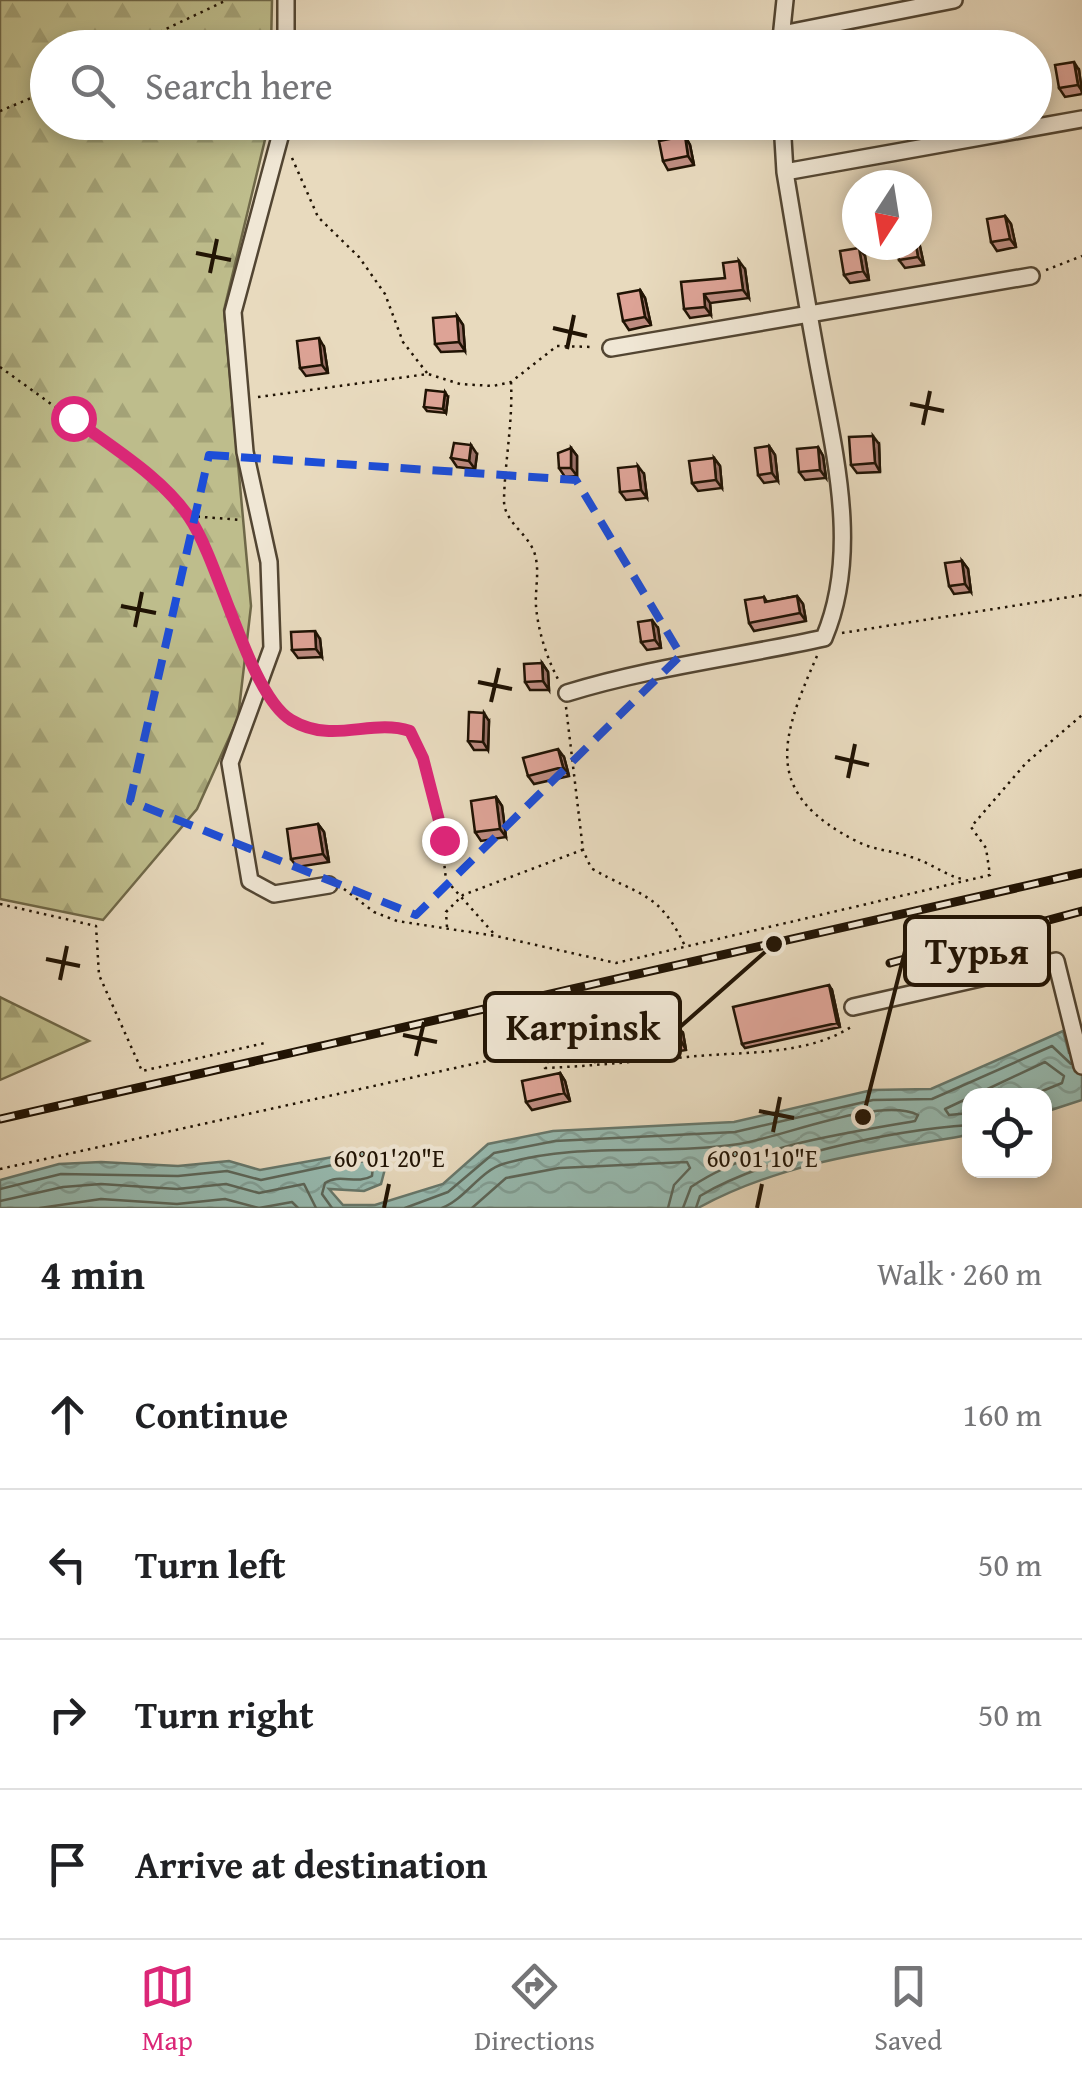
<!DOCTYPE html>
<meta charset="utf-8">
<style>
:root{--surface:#fff;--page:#f6f6f6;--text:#202124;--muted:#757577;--line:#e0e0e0;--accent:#db2777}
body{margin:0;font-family:"Gentium Book Plus",serif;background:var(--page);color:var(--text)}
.controls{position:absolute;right:30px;bottom:30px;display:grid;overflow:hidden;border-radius:20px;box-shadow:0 5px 15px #0003}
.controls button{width:90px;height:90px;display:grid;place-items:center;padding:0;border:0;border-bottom:2px solid var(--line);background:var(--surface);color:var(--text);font:50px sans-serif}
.compass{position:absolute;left:842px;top:170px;width:90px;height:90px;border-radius:50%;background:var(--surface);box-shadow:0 5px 15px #0003;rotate:192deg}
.stop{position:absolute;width:30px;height:30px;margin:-22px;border:8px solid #db2777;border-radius:50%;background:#fff}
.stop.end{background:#db2777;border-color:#fff;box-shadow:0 2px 10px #0008}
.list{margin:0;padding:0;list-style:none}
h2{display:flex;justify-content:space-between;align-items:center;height:130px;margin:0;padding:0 40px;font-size:42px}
h2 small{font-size:32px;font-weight:400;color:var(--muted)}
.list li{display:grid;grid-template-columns:65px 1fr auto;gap:30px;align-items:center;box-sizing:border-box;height:150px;padding:0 40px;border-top:2px solid var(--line)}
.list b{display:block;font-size:38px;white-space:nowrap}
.list em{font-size:32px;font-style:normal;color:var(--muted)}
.icon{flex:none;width:55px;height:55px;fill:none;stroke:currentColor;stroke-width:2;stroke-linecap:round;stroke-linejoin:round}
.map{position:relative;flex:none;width:1082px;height:1208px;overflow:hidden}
.search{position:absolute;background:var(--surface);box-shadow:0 5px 15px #0003;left:30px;right:30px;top:30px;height:110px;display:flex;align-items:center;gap:25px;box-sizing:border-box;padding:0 35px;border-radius:55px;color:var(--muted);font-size:38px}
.sheet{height:730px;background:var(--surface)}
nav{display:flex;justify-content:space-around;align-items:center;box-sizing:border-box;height:140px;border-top:2px solid var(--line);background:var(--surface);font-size:28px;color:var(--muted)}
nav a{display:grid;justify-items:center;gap:5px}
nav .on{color:var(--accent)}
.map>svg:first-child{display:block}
</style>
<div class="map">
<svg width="1082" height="1208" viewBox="0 0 1082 1208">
<defs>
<pattern id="forest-firs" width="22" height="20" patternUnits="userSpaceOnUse" patternTransform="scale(2.5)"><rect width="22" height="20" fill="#bebd8c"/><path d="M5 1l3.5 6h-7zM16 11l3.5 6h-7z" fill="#a3a277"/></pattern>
<pattern id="water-waves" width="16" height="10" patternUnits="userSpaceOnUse" patternTransform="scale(2.5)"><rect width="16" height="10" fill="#97bbb1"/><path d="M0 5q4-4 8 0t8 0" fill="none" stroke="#82a097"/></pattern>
</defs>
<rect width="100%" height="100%" fill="#e8dabe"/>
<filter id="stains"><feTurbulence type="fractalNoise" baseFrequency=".002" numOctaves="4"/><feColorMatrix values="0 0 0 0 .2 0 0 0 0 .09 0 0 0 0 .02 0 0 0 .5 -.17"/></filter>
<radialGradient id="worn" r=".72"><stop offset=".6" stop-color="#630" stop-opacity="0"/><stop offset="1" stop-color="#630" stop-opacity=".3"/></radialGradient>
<path fill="url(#forest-firs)" stroke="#6f6848" stroke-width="2.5" d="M 0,0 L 272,0 L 271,47 L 48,48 L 48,122 L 269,123 L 224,310 L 251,606 L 238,718 L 197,809 L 103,920 L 0,899 Z
M 0,997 L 89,1041 L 0,1080 Z"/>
<path fill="url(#water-waves)" stroke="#67786c" stroke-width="2.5" d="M 1063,1031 L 1069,1053 L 1082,1055 L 1082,1100 L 1045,1112 L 1044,1096 L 970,1096 L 969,1135 C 876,1151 782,1162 698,1208 L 0,1208 L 0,1180 L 59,1164 L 101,1162 L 178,1166 L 229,1161 L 260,1170 L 366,1151 L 387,1161 L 381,1184 L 364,1191 L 329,1189 L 343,1205 L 375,1205 L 443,1184 L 488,1144 L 553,1131 L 734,1122 L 872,1090 L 931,1089 Z"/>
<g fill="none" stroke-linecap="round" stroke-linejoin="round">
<path stroke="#5c675a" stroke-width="2.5" d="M 970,1113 L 949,1115 L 945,1109 L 1045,1062 L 1064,1076 L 1062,1083 L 1030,1096
M 0,1189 L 61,1174 L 178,1176 L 227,1171 L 261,1180 L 342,1163 L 364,1161 L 373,1166 L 372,1176 C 357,1185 339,1173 325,1183 L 322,1194 L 332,1208
M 0,1201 L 63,1187 L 101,1184 L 177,1189 L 226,1184 L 259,1193 L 304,1184 L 316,1208
M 40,1208 L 101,1199 L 177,1204 L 225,1199 L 259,1208 L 292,1202 L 298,1208
M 405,1208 L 448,1192 L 494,1153 L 555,1141 L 735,1132 L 873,1100 L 932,1099 L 1052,1046 L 1071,1064
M 442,1208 C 465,1199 480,1171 503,1164 C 580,1141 661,1156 739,1144 C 783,1137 880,1096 918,1115 L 915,1121 C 843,1134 753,1145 691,1187 L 683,1208
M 472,1208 L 506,1178 L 559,1168 L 687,1162 L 690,1168 L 674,1185 L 668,1208
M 696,1208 L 700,1196 C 765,1157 893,1130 970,1125"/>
<defs>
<path id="minor" d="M 782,34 L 954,0
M 286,48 L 286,0
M 780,48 L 785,0
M 284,122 L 233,312 L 245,452 L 269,562 L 272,648 L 230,763 L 250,881 L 274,894 L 329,885
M 785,172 L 1082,119
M 611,348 L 1031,276
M 567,693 C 651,667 738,657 824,638 C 862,549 832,444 816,353 C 805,293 795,232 785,172 L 782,122
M 853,1007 L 1056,961 L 1082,1066"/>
</defs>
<use href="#minor" stroke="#524532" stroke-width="20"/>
<path stroke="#201304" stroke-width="2.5" stroke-dasharray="2.5 5" stroke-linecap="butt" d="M 126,48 L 227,0
M 0,111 L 48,91
M 292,158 L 318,217 L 359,257 L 385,294 L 403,342 L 427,373
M 1046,270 L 1082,256
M 0,367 L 141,469 L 188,515 L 252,659
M 511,382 C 513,422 505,460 504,499 C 503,524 532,534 536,559 C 539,574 535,591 536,606 C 538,631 547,659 559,681
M 258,397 L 428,374 L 460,384 L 493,386 L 511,382 L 557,346 L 594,347
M 190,516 L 242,520
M 842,633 L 1082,595
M 817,656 C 779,742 763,794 858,842 C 874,850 894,851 911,857 C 932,863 945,876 966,880
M 271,697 C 306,758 363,716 410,731 L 439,815 L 446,880 L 495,935
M 566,707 L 583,850 L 591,868 C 640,897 658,890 685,946
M 344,889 L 374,912 L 397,921 L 496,936 L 616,963 L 990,875 L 986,848 L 971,827 L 1026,763 L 1082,715
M 0,904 L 96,926 L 99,975 L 142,1071 L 265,1043
M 447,927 L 446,912 L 463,895 L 582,850
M 554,1047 L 545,1068 C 593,1066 639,1061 687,1057 C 741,1051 807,1057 854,1025
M 0,1169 L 554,1046"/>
<use href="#minor" stroke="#f0e7d5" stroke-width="15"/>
<defs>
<path id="rail" d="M 890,963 L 1082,911
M 0,1119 L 1082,873"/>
</defs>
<use href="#rail" stroke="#201304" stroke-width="9"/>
<use href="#rail" stroke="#f0e7d5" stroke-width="5" stroke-dasharray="15" stroke-linecap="butt"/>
</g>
<path fill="#be8c81" stroke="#201304" stroke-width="2.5" d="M 1079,70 L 1082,94 L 1065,97 L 1059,88 Z
M 864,122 L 866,133 L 847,136 L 841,127 Z
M 685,136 L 690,145 L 694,165 L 668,170 L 663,161 Z
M 1005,216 L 1011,224 L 1016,247 L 997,251 L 991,242 Z
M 919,242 L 924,265 L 905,268 L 899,260 Z
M 865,256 L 869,280 L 850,283 L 844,275 Z
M 745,269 L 749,298 L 710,303 L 711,315 L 690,318 L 684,309 L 725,278 Z
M 640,290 L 645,298 L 651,325 L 629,330 L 623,321 Z
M 457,316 L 463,325 L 465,351 L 441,352 L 435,344 Z
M 324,347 L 328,373 L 306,376 L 300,368 Z
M 448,397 L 446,413 L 427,411 L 424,407 Z
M 879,444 L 880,472 L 857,473 L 851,465 Z
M 769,446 L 775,455 L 778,481 L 764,483 L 758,475 Z
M 818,447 L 823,456 L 826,478 L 805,480 L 799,472 Z
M 571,448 L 577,456 L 577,476 L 565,477 L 559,468 Z
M 477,454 L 475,469 L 457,467 L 451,458 Z
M 714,458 L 720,466 L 722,488 L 698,491 L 692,483 Z
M 644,474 L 647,498 L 626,500 L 620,492 Z
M 962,561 L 968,569 L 971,592 L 954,594 L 949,586 Z
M 797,596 L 803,604 L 806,621 L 754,631 L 749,623 L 764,597 L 767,602 Z
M 658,628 L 661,648 L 647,650 L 641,642 Z
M 320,639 L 322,657 L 298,658 L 292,650 Z
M 542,663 L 548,672 L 549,690 L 530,690 L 525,682 Z
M 489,721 L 488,750 L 474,750 L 468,741 Z
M 564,757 L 569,776 L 534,784 L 528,776 Z
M 496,797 L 502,806 L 506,837 L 481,841 L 475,832 Z
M 318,824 L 324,832 L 329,862 L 297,867 L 291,859 Z
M 832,990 L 840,1027 L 745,1048 L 742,1044 Z
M 683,1033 L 686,1050 L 668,1053 L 662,1045 Z
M 603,1041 L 606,1046 L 609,1059 L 595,1062 L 592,1057 Z
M 560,1073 L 565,1081 L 570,1101 L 532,1110 L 526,1102 Z"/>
<path fill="#9b7269" stroke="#201304" stroke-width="2.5" d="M 1074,62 L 1079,70 L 1082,91 L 1078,85 Z
M 685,136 L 690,145 L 694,165 L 688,156 Z
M 1005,216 L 1011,224 L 1016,247 L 1010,239 Z
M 917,238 L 919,242 L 924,265 L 918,257 L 916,245 L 917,245 Z
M 859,248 L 865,256 L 869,280 L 863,271 Z
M 739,261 L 745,269 L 749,298 L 743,290 Z
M 640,290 L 645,298 L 651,325 L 645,317 Z
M 704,294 L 710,303 L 711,315 L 705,307 Z
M 457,316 L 463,325 L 465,351 L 459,342 Z
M 319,338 L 324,347 L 328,373 L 322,365 Z
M 445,392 L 448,397 L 446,413 L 443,409 Z
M 873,436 L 879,444 L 880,472 L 875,463 Z
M 471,445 L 477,454 L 475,469 L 469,461 Z
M 769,446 L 775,455 L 778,481 L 772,473 Z
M 818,447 L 823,456 L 826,478 L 820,470 Z
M 571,448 L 577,456 L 577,476 L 571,468 Z
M 714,458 L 720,466 L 722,488 L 716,480 Z
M 638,466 L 644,474 L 647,498 L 641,490 Z
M 962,561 L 968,569 L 971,592 L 965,584 Z
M 797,596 L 803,604 L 806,621 L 800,613 Z
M 652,620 L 658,628 L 661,648 L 655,640 Z
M 315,631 L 320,639 L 322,657 L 316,649 Z
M 542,663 L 548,672 L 549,690 L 543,681 Z
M 484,713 L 489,721 L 488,750 L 483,742 Z
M 558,749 L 564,757 L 569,776 L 563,767 Z
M 496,797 L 502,806 L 506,837 L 500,829 Z
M 318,824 L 324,832 L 329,862 L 323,854 Z
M 829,985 L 832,990 L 840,1027 L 837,1023 Z
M 677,1025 L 683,1033 L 686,1050 L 681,1041 Z
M 560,1073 L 565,1081 L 570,1101 L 564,1093 Z"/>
<path fill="#dda396" stroke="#201304" stroke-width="2.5" d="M 1074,62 L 1078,85 L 1059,88 L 1055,65 Z
M 841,122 L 860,122 L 860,124 L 841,127 Z
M 685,136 L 688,156 L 663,161 L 659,141 Z
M 1005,216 L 1010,239 L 991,242 L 987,219 Z
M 897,245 L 916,245 L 918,257 L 899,260 Z
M 859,248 L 863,271 L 844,275 L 840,251 Z
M 739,261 L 743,290 L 704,294 L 705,307 L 684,309 L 681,282 L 725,278 L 723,263 Z
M 640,290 L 645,317 L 623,321 L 618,294 Z
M 457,316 L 459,342 L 435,344 L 433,318 Z
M 319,338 L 322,365 L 300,368 L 297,341 Z
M 426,390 L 445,392 L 443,409 L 424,407 Z
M 873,436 L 875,463 L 851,465 L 849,437 Z
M 454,443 L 471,445 L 469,461 L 451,458 Z
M 769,446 L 772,473 L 758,475 L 755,448 Z
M 818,447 L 820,470 L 799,472 L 797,449 Z
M 571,448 L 571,468 L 559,468 L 558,453 Z
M 714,458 L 716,480 L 692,483 L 689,461 Z
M 638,466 L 641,490 L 620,492 L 618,468 Z
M 962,561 L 965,584 L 949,586 L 945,563 Z
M 797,596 L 800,613 L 749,623 L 745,600 L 764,597 L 765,602 Z
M 652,620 L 655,640 L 641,642 L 638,622 Z
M 315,631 L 316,649 L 292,650 L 291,632 Z
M 542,663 L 543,681 L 525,682 L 524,664 Z
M 469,712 L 484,713 L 483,742 L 468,741 Z
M 558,749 L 563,767 L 528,776 L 523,758 Z
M 496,797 L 500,829 L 475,832 L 471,801 Z
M 318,824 L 323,854 L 291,859 L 287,829 Z
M 829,985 L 837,1023 L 742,1044 L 733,1007 Z
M 677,1025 L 681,1041 L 662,1045 L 659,1029 Z
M 560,1073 L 564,1093 L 526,1102 L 522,1081 Z"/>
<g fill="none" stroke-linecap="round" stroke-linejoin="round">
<path stroke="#db2777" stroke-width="12" d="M 73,418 C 111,447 161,476 189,517 C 220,562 249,695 291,720 C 333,745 371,718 410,731 L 423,758 L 444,840"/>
</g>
<path fill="none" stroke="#1d4ed8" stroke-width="8" stroke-dasharray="20 12" stroke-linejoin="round" d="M 209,455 L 576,480 L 681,655 L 416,915 L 130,801 Z"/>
<path fill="none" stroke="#201304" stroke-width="4" d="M 196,253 L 231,260M 210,273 L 217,239M 553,328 L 587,336M 567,349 L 574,315M 910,404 L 944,411M 923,425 L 930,391M 121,606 L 156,613M 135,627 L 142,592M 478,682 L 512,689M 491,702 L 499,668M 835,757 L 869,765M 848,778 L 855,744M 46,959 L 80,966M 60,980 L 67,946M 403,1035 L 437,1042M 416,1056 L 424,1022M 759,1111 L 794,1118M 773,1132 L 780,1097M 384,1208 L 389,1184M 757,1208 L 762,1184"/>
<g font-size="25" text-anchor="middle" fill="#201304" stroke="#f0e7d5" stroke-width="9" stroke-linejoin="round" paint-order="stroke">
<text x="389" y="1167">60°01'20"E</text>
<text x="762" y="1167">60°01'10"E</text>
</g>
<path fill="none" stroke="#201304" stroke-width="4" d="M863 1117L905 951M774 944L680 1027"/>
<g fill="#201304" stroke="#f0e7d5" stroke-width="4">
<circle cx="863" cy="1117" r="10"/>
<circle cx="774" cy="944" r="10"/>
</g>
<g fill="#f0e7d5" stroke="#201304" stroke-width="4">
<rect x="905" y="917" width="144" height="68" rx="10"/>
<rect x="485" y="993" width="195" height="68" rx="10"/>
</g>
<g font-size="38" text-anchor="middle" font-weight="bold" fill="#201304">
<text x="977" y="964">Турья</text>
<text x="583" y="1040">Karpinsk</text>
</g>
<rect width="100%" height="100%" filter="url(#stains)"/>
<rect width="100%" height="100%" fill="url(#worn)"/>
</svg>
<div class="controls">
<button><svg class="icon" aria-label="locate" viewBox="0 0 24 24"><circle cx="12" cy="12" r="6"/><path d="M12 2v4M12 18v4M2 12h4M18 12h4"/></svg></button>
</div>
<svg class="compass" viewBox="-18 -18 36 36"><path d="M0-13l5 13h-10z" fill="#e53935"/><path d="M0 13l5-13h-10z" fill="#757577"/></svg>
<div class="stop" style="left:73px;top:418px"></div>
<div class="stop end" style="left:444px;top:840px"></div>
<div class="search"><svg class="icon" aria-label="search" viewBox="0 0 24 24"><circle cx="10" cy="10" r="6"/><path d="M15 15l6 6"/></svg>Search here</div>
</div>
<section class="sheet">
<h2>4 min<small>Walk · 260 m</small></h2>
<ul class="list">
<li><svg class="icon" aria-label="ahead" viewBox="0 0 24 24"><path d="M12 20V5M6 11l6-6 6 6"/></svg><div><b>Continue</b></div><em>160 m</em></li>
<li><svg class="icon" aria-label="left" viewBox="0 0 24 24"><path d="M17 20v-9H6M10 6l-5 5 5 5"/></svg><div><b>Turn left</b></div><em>50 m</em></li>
<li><svg class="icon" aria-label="right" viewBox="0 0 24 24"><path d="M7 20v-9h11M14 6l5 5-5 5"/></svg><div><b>Turn right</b></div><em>50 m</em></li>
<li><svg class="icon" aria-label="arrive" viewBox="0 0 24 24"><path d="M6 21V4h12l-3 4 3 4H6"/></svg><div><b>Arrive at destination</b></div></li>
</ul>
</section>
<nav>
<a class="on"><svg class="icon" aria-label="map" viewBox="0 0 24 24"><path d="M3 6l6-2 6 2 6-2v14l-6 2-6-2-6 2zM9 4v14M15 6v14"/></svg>Map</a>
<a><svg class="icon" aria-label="directions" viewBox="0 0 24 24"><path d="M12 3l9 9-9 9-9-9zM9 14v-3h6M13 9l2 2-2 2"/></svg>Directions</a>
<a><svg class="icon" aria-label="saved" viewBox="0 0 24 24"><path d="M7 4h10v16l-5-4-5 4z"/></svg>Saved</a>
</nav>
